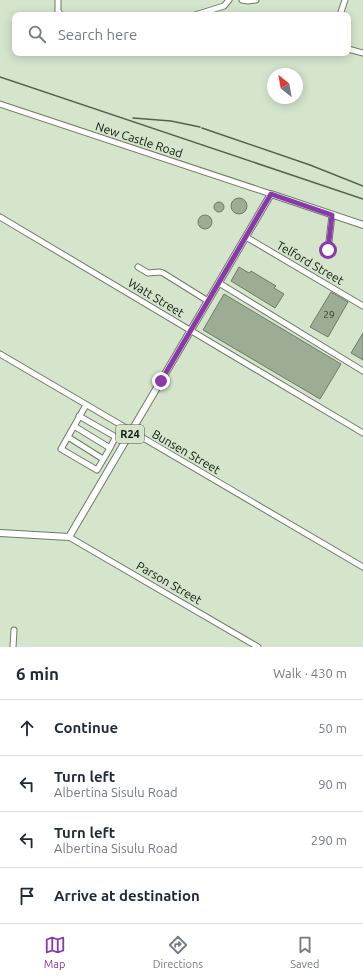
<!DOCTYPE html>
<meta charset="utf-8">
<style>
:root{--surface:#fff;--page:#f6f6f7;--text:#1f2937;--muted:#747a83;--line:#e0e1e3;--accent:#8a39a8}
body{margin:0;font-family:Ubuntu,sans-serif;background:var(--page);color:var(--text)}
.compass{position:absolute;left:267px;top:68px;width:36px;height:36px;border-radius:50%;background:var(--surface);box-shadow:0 2px 10px #0003;rotate:329deg}
.stop{position:absolute;width:12px;height:12px;margin:-9px;border:3px solid #8a39a8;border-radius:50%;background:#fff}
.stop.end{background:#8a39a8;border-color:#fff;box-shadow:0 1px 4px #0008}
.list{margin:0;padding:0;list-style:none}
h2{display:flex;justify-content:space-between;align-items:center;height:52px;margin:0;padding:0 16px;font-size:17px}
h2 small{font-size:13px;font-weight:400;color:var(--muted)}
.list li{display:grid;grid-template-columns:26px 1fr auto;gap:12px;align-items:center;box-sizing:border-box;height:56px;padding:0 16px;border-top:1px solid var(--line)}
.list b{display:block;font-size:15px;white-space:nowrap}
.list p{margin:0;font-size:13px;white-space:nowrap;color:var(--muted)}
.list em{font-size:13px;font-style:normal;color:var(--muted)}
.icon{flex:none;width:22px;height:22px;fill:none;stroke:currentColor;stroke-width:2;stroke-linecap:round;stroke-linejoin:round}
.map{position:relative;flex:none;width:363px;height:647px;overflow:hidden}
.search{position:absolute;background:var(--surface);box-shadow:0 2px 10px #0003;left:12px;right:12px;top:12px;height:44px;display:flex;align-items:center;gap:10px;box-sizing:border-box;padding:0 14px;border-radius:8px;color:var(--muted);font-size:15px}
.sheet{height:276px;background:var(--surface)}
nav{display:flex;justify-content:space-around;align-items:center;box-sizing:border-box;height:56px;border-top:1px solid var(--line);background:var(--surface);font-size:11px;color:var(--muted)}
nav a{display:grid;justify-items:center;gap:2px}
nav .on{color:var(--accent)}
.map>svg:first-child{display:block}
</style>
<div class="map">
<svg width="363" height="647" viewBox="0 0 363 647">
<rect width="100%" height="100%" fill="#d4e5cc"/>
<path fill="#9dad95" stroke="#6d7c65" d="M231 206a8 8 0 1 1 16 0a8 8 0 1 1-16 0Z
M214 207a5 5 0 1 1 10 0a5 5 0 1 1-10 0Z
M198 222a7 7 0 1 1 14 0a7 7 0 1 1-14 0Z
M 239,267 L 249,273 L 251,271 L 276,286 L 274,288 L 284,294 L 275,308 L 231,281 Z
M 331,292 L 348,302 L 328,337 L 310,327 Z
M 224,294 L 341,364 L 320,399 L 203,330 Z
M 363,333 L 363,360 L 351,353 Z"/>
<g fill="none" stroke-linecap="round" stroke-linejoin="round">
<defs>
<path id="minor" d="M 58,0 L 58,11 L 61,15
M 242,0 L 248,1 L 256,0
M 195,15 L 224,6 L 229,0
M 340,15 L 345,0
M 348,49 L 363,53
M 0,104 L 271,194
M 0,217 L 363,433
M 246,237 L 363,306
M 328,250 L 332,215
M 138,267 L 148,273 L 160,272 L 163,273 L 208,301
M 219,283 L 363,371
M 0,354 L 363,567
M 86,405 L 61,449 L 97,470 L 110,448
M 74,426 L 110,448 L 115,438 L 114,436 L 79,416
M 68,437 L 103,459
M 69,537 L 258,647
M 13,647 L 14,630"/>
<path id="major" d="M 0,533 L 69,537 L 271,194 L 363,225"/>
</defs>
<use href="#minor" stroke="#6d7c65" stroke-width="7"/>
<use href="#major" stroke="#6d7c65" stroke-width="8"/>
<use href="#minor" stroke="#fff" stroke-width="5"/>
<use href="#major" stroke="#fff" stroke-width="6"/>
<path stroke="#566052" stroke-width="1.5" d="M 0,77 L 363,199
M 133,118 L 171,121 L 200,127
M 202,128 L 310,165 L 363,186"/>
</g>
<g fill="none" stroke-linecap="round" stroke-linejoin="round">
<path stroke="#8a39a8" stroke-width="5" d="M 161,381 L 271,194 L 332,215 L 328,250"/>
</g>
<g text-anchor="middle" stroke-width="3.5" stroke-linejoin="round" paint-order="stroke">
<g font-size="10" fill="#333c30">
<text x="329" y="318">29</text>
</g>
<rect fill="#d4e5cc" stroke="#4b5447" stroke-width="1" x="116" y="425" width="28" height="18" rx="3"/>
<g font-size="11" font-weight="bold" fill="#10160e">
<text x="130" y="438">R24</text>
</g>
<g font-size="12" fill="#10160e" stroke="#d4e5cc">
<text transform="translate(139 140) rotate(18)" y="4">New Castle Road</text>
<text transform="translate(310 263) rotate(30)" y="4">Telford Street</text>
<text transform="translate(156 298) rotate(31)" y="4">Watt Street</text>
<text transform="translate(186 452) rotate(30)" y="4">Bunsen Street</text>
<text transform="translate(169 583) rotate(30)" y="4">Parson Street</text>
</g>
</g>
</svg>
<svg class="compass" viewBox="-18 -18 36 36"><path d="M0-13l5 13h-10z" fill="#e53935"/><path d="M0 13l5-13h-10z" fill="#747a83"/></svg>
<div class="stop" style="left:328px;top:250px"></div>
<div class="stop end" style="left:161px;top:381px"></div>
<div class="search"><svg class="icon" aria-label="search" viewBox="0 0 24 24"><circle cx="10" cy="10" r="6"/><path d="M15 15l6 6"/></svg>Search here</div>
</div>
<section class="sheet">
<h2>6 min<small>Walk · 430 m</small></h2>
<ul class="list">
<li><svg class="icon" aria-label="ahead" viewBox="0 0 24 24"><path d="M12 20V5M6 11l6-6 6 6"/></svg><div><b>Continue</b></div><em>50 m</em></li>
<li><svg class="icon" aria-label="left" viewBox="0 0 24 24"><path d="M17 20v-9H6M10 6l-5 5 5 5"/></svg><div><b>Turn left</b><p>Albertina Sisulu Road</p></div><em>90 m</em></li>
<li><svg class="icon" aria-label="left" viewBox="0 0 24 24"><path d="M17 20v-9H6M10 6l-5 5 5 5"/></svg><div><b>Turn left</b><p>Albertina Sisulu Road</p></div><em>290 m</em></li>
<li><svg class="icon" aria-label="arrive" viewBox="0 0 24 24"><path d="M6 21V4h12l-3 4 3 4H6"/></svg><div><b>Arrive at destination</b></div></li>
</ul>
</section>
<nav>
<a class="on"><svg class="icon" aria-label="map" viewBox="0 0 24 24"><path d="M3 6l6-2 6 2 6-2v14l-6 2-6-2-6 2zM9 4v14M15 6v14"/></svg>Map</a>
<a><svg class="icon" aria-label="directions" viewBox="0 0 24 24"><path d="M12 3l9 9-9 9-9-9zM9 14v-3h6M13 9l2 2-2 2"/></svg>Directions</a>
<a><svg class="icon" aria-label="saved" viewBox="0 0 24 24"><path d="M7 4h10v16l-5-4-5 4z"/></svg>Saved</a>
</nav>
